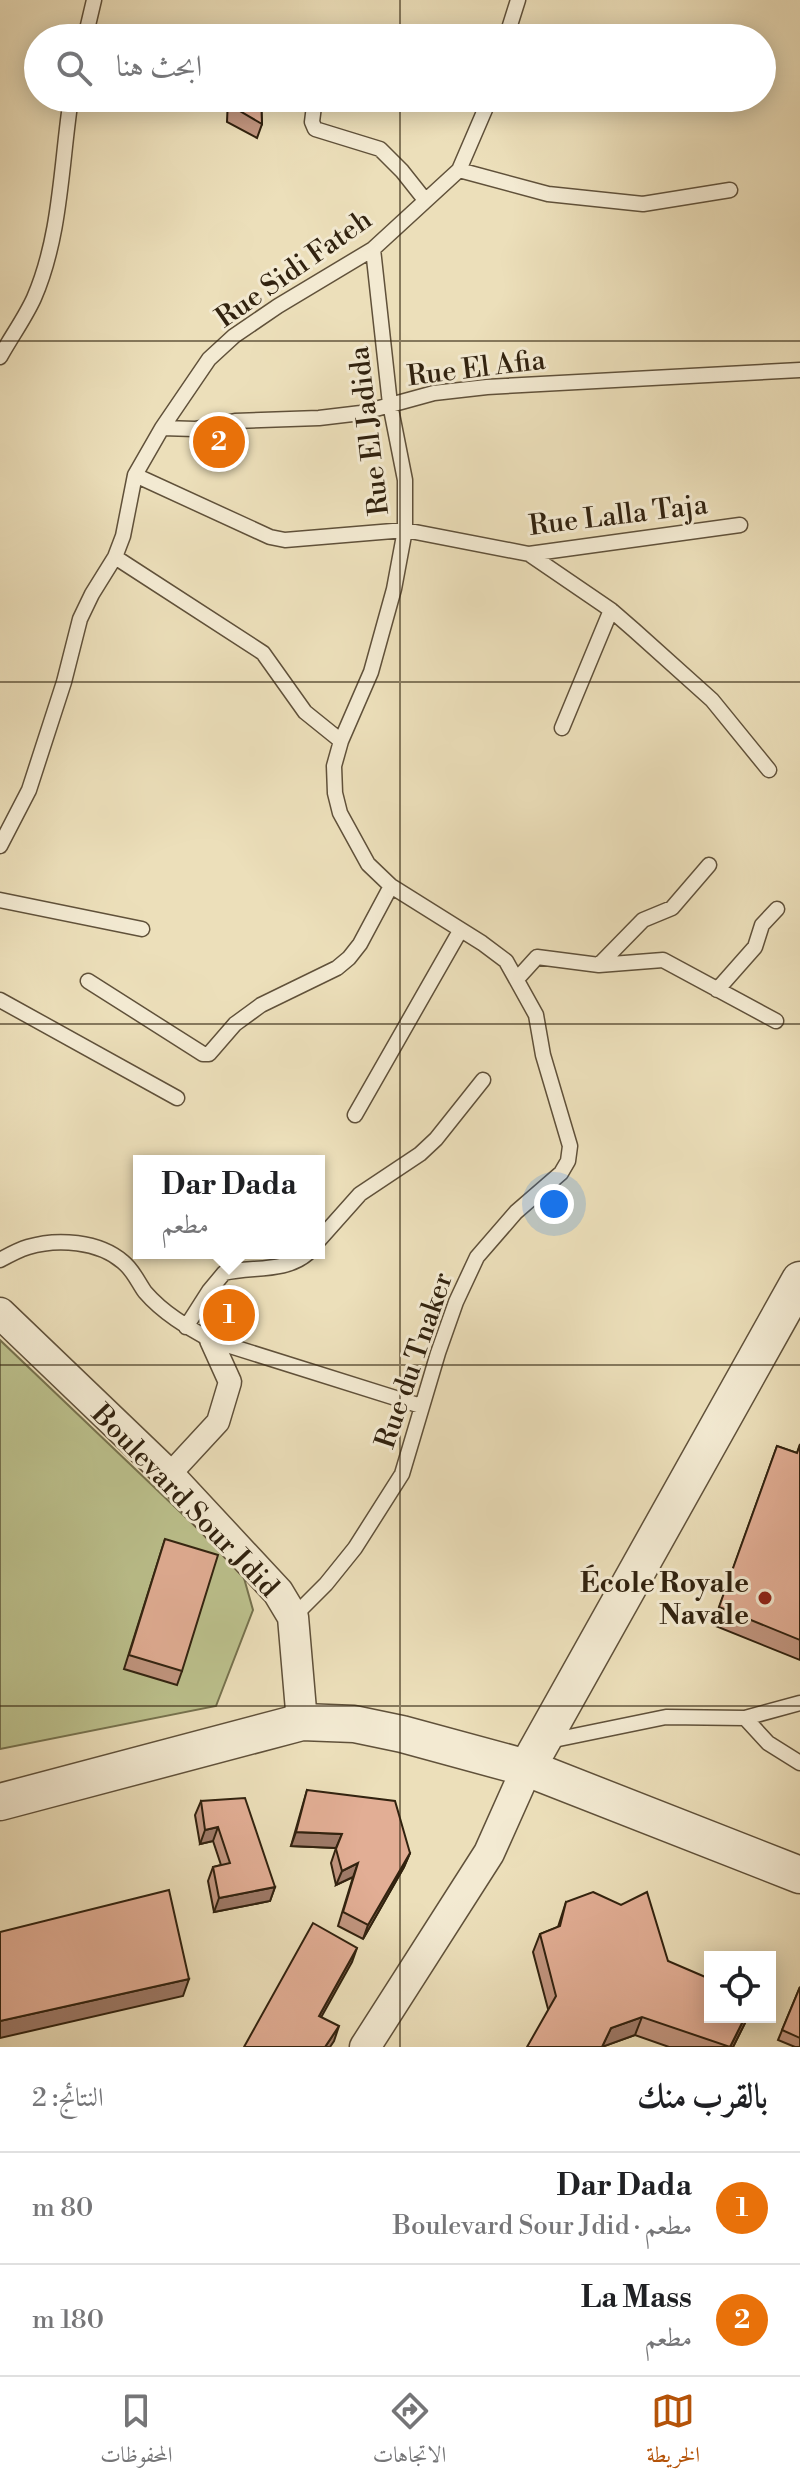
<!DOCTYPE html>
<html lang="ar">
<meta charset="utf-8">
<style>
:root{--surface:#fff;--page:#f2f2f2;--text:#202124;--muted:#757577;--line:#e0e0e0;--accent:#b45309}
body{margin:0;font-family:"Libre Bodoni",Amiri,serif;background:var(--page);color:var(--text);direction:rtl}
.controls{position:absolute;right:24px;bottom:24px;display:grid;overflow:hidden;border-radius:0px;box-shadow:0 4px 20px #0003}
.controls button{width:72px;height:72px;display:grid;place-items:center;padding:0;border:0;border-bottom:2px solid var(--line);background:var(--surface);color:var(--text);font:40px sans-serif}
.you{position:absolute;left:554px;top:1204px;width:28px;height:28px;margin:-20px;border:6px solid #fff;border-radius:50%;background:#1a73e8;box-shadow:0 0 0 12px #1a73e833}
.badge{display:grid;place-items:center;width:52px;height:52px;border-radius:50%;background:var(--accent);color:#fff;font-size:26px;font-weight:700}
.pin{position:absolute;translate:-50% -50%;border:4px solid #fff;box-shadow:0 2px 8px #0006}
.popup{position:absolute;left:133px;top:1155px;width:192px;height:104px;box-sizing:border-box;display:grid;place-content:center;border-radius:0px;background:var(--surface);filter:drop-shadow(0 2px 6px #0005);font-size:26px;white-space:nowrap;color:var(--muted)}
.popup b{font-size:30px;color:var(--text)}
.popup::after{content:'';position:absolute;left:50%;top:100%;margin-left:-16px;border:16px solid transparent;border-top-color:var(--surface)}
.list{margin:0;padding:0;list-style:none}
h2{display:flex;justify-content:space-between;align-items:center;height:104px;margin:0;padding:0 32px;font-size:34px}
h2 small{font-size:26px;font-weight:400;color:var(--muted)}
.list li{display:grid;grid-template-columns:52px 1fr auto;gap:24px;align-items:center;box-sizing:border-box;height:112px;padding:0 32px;border-top:2px solid var(--line)}
.list b{display:block;font-size:30px;white-space:nowrap}
.list p{margin:0;font-size:26px;white-space:nowrap;color:var(--muted)}
.list em{font-size:26px;font-style:normal;color:var(--muted)}
.icon{flex:none;width:44px;height:44px;fill:none;stroke:currentColor;stroke-width:2;stroke-linecap:round;stroke-linejoin:round}
.map{position:relative;flex:none;width:800px;height:2047px;overflow:hidden;direction:ltr}
.search{position:absolute;background:var(--surface);box-shadow:0 4px 20px #0003;left:24px;right:24px;top:24px;height:88px;display:flex;align-items:center;gap:20px;box-sizing:border-box;padding:0 28px;border-radius:44px;color:var(--muted);font-size:30px}
.sheet{height:328px;background:var(--surface)}
nav{display:flex;justify-content:space-around;align-items:center;box-sizing:border-box;height:112px;border-top:2px solid var(--line);background:var(--surface);font-size:22px;color:var(--muted)}
nav a{display:grid;justify-items:center;gap:4px}
nav .on{color:var(--accent)}
.map>svg:first-child{display:block}
</style>
<div class="map">
<svg width="800" height="2047" viewBox="0 0 800 2047">
<rect width="100%" height="100%" fill="#ecdfba"/>
<filter id="stains"><feTurbulence type="fractalNoise" baseFrequency=".0025" numOctaves="4"/><feColorMatrix values="0 0 0 0 .2 0 0 0 0 .09 0 0 0 0 .02 0 0 0 .5 -.17"/></filter>
<radialGradient id="worn" r=".72"><stop offset=".6" stop-color="#630" stop-opacity="0"/><stop offset="1" stop-color="#630" stop-opacity=".3"/></radialGradient>
<path fill="#bcc18d" stroke="#76724e" stroke-width="2" d="M 0,1340 L 242,1571 L 253,1610 L 216,1706 L 0,1749 Z"/>
<g fill="none" stroke-linecap="round" stroke-linejoin="round">
<defs>
<path id="service" d="M 85,38 L 94,0
M 368,38 L 372,33 L 384,38
M 506,38 L 518,0
M 315,98 L 312,122 L 315,129 L 380,149 L 402,171 L 425,200
M 459,170 L 548,194 L 643,204 L 730,190
M 0,357 C 11,337 25,318 34,298 C 61,236 61,164 71,98
M 162,428 L 195,429 L 235,421 L 319,418 L 361,413 L 434,393 L 487,387 L 800,370
M 135,475 L 270,537 L 285,540 L 405,530 L 529,554 L 740,525
M 529,554 L 611,610 L 634,630 L 712,700 L 769,770
M 115,557 L 263,653 L 305,712 L 341,741 L 334,766 L 335,793 L 340,813 L 368,864 L 391,886 L 482,943 L 506,961 L 536,1015 L 543,1055 L 570,1146 L 568,1161 L 561,1173 L 516,1212 L 477,1257 L 456,1302 L 438,1353 L 402,1474 L 355,1548 L 326,1584 L 293,1617
M 562,728 L 611,610
M 341,741 L 371,672 L 394,589 L 405,530 L 405,480 L 390,404 L 373,249
M 0,846 L 29,790 L 64,682 L 80,619 L 92,594 L 115,557 L 123,536 L 135,475 L 162,428 L 209,359 L 234,336 L 278,306 L 373,249 L 459,170 L 490,98
M 0,900 L 142,929
M 599,965 L 643,920 L 672,908 L 709,865
M 517,979 L 537,957 L 599,965 L 663,960 L 776,1021
M 88,981 L 203,1054 L 209,1054 L 235,1024 L 261,1005 L 337,968 L 349,958 L 360,944 L 391,886
M 717,990 L 755,947 L 762,925 L 777,909
M 0,1000 L 177,1098
M 355,1115 L 460,931
M 319,1240 L 360,1194 L 420,1154 L 436,1139 L 483,1080
M 0,1260 C 9,1255 18,1250 28,1247 C 57,1238 99,1241 123,1262 C 133,1270 138,1282 145,1292 C 163,1313 187,1327 211,1340 L 421,1406
M 186,1327 L 209,1291 L 224,1273 C 252,1266 285,1273 308,1253
M 745,1718 L 768,1743 L 800,1763
M 549,1741 L 666,1717 L 745,1718 L 800,1703"/>
<path id="pedestrian" d="M 169,1475 L 218,1422 L 230,1382 L 211,1340"/>
<path id="minor" d="M 0,1313 L 169,1475 L 278,1592 L 293,1617 L 302,1722
M 365,2047 L 489,1853 L 527,1768"/>
<path id="tertiary" d="M 527,1768 L 800,1280
M 0,1802 L 302,1722 L 354,1724 L 402,1734 L 527,1768 L 800,1875"/>
</defs>
<use href="#service" stroke="#60513a" stroke-width="17"/>
<use href="#pedestrian" stroke="#60513a" stroke-width="25"/>
<use href="#minor" stroke="#60513a" stroke-width="33"/>
<use href="#tertiary" stroke="#60513a" stroke-width="39"/>
<use href="#service" stroke="#f3ead2" stroke-width="14"/>
<use href="#pedestrian" stroke="#f3ead2" stroke-width="22"/>
<use href="#minor" stroke="#f3ead2" stroke-width="30"/>
<use href="#tertiary" stroke="#f3ead2" stroke-width="36"/>
</g>
<path fill="#c29680" stroke="#31220f" stroke-width="2" d="M 228,98 L 261,98 L 262,124 L 257,138 L 227,122 Z
M 800,1444 L 800,1660 L 713,1625 L 777,1446 L 797,1453 Z
M 165,1539 L 182,1671 L 177,1685 L 124,1669 Z
M 307,1790 L 410,1853 L 404,1867 L 363,1939 L 338,1926 L 353,1877 L 336,1885 L 331,1863 L 336,1848 L 291,1846 Z
M 201,1801 L 275,1887 L 270,1901 L 214,1912 L 208,1881 L 213,1867 L 221,1865 L 213,1841 L 200,1844 L 195,1815 Z
M 566,1902 L 668,1961 L 748,2017 L 733,2047 L 669,2047 L 635,2035 L 604,2046 L 548,2009 L 533,1952 L 540,1934 L 558,1927 Z
M 800,1987 L 800,2047 L 795,2047 L 778,2040 Z"/>
<path fill="#9e7a68" stroke="#31220f" stroke-width="2" d="M 218,1827 L 213,1841 L 200,1844 L 205,1830 Z
M 296,1832 L 342,1834 L 336,1848 L 291,1846 Z
M 410,1853 L 404,1867 L 363,1939 L 368,1925 Z
M 358,1863 L 353,1877 L 336,1885 L 342,1871 Z
M 275,1887 L 270,1901 L 214,1912 L 219,1898 Z
M 357,1948 L 352,1962 L 314,2030 L 319,2016 Z
M 189,1979 L 183,1996 L 0,2038 L 0,2021 Z
M 642,2017 L 635,2035 L 602,2047 L 611,2028 Z
M 745,2017 L 748,2017 L 733,2047 L 730,2047 Z
M 339,2026 L 334,2041 L 330,2047 L 325,2047 Z"/>
<path fill="#e2ae95" stroke="#31220f" stroke-width="2" d="M 233,98 L 261,98 L 262,124 L 233,107 Z
M 800,1445 L 800,1640 L 719,1607 L 777,1446 L 797,1453 Z
M 165,1539 L 218,1555 L 182,1671 L 129,1655 Z
M 307,1790 L 395,1801 L 410,1853 L 368,1925 L 343,1912 L 358,1863 L 342,1871 L 336,1849 L 342,1834 L 296,1832 Z
M 245,1798 L 275,1887 L 219,1898 L 213,1867 L 230,1863 L 218,1827 L 205,1830 L 201,1801 Z
M 169,1890 L 189,1979 L 0,2021 L 0,1932 Z
M 593,1892 L 621,1905 L 647,1892 L 668,1961 L 710,1979 L 710,2017 L 745,2017 L 730,2047 L 642,2017 L 611,2028 L 602,2047 L 527,2047 L 556,1996 L 540,1934 L 560,1926 L 566,1902 Z
M 313,1923 L 357,1948 L 319,2016 L 339,2026 L 325,2047 L 244,2047 Z
M 800,1987 L 800,2038 L 782,2030 Z"/>
<path fill="none" stroke="#31220f" stroke-width="2" stroke-opacity="0.55" d="M 400,0 L 400,38M 400,98 L 400,2047M 0,341 L 800,341M 0,682 L 800,682M 0,1024 L 800,1024M 0,1365 L 800,1365M 0,1706 L 800,1706"/>
<circle fill="#8f2418" stroke="#f3ead2" stroke-width="3" cx="765" cy="1598" r="8"/>
<g text-anchor="middle" stroke-width="6" stroke-linejoin="round" paint-order="stroke">
<g font-size="28" fill="#31220f" stroke="#f3ead2">
<text transform="translate(293 268) rotate(-35)" y="10">Rue Sidi Fateh</text>
<text transform="translate(476 367) rotate(-7)" y="10">Rue El Afia</text>
<text transform="translate(368 431) rotate(-97)" y="10">Rue El Jadida</text>
<text transform="translate(618 514) rotate(-7)" y="10">Rue Lalla Taja</text>
<text transform="translate(413 1360) rotate(-71)" y="10">Rue du Tnaker</text>
<text transform="translate(186 1500) rotate(46)" y="10">Boulevard Sour Jdid</text>
</g>
<g font-size="28" font-weight="bold" fill="#31220f" stroke="#f3ead2" text-anchor="end">
<text x="749" y="1592">École Royale<tspan x="749" dy="32">Navale</tspan></text>
</g>
</g>
<rect width="100%" height="100%" filter="url(#stains)"/>
<rect width="100%" height="100%" fill="url(#worn)"/>
</svg>
<div class="controls">
<button><svg class="icon" aria-label="locate" viewBox="0 0 24 24"><circle cx="12" cy="12" r="6"/><path d="M12 2v4M12 18v4M2 12h4M18 12h4"/></svg></button>
</div>
<div class="you"></div>
<div class="pin badge" style="left:229px;top:1315px;background:#e8710a">1</div>
<div class="popup"><b>Dar Dada</b>مطعم</div>
<div class="pin badge" style="left:219px;top:442px;background:#e8710a">2</div>
<div class="search"><svg class="icon" aria-label="search" viewBox="0 0 24 24"><circle cx="10" cy="10" r="6"/><path d="M15 15l6 6"/></svg>ابحث هنا</div>
</div>
<section class="sheet">
<h2>بالقرب منك<small>النتائج: 2</small></h2>
<ul class="list">
<li><span class="badge" style="background:#e8710a">1</span><div><b>Dar Dada</b><p>مطعم · Boulevard Sour Jdid</p></div><em>80 m</em></li>
<li><span class="badge" style="background:#e8710a">2</span><div><b>La Mass</b><p>مطعم</p></div><em>180 m</em></li>
</ul>
</section>
<nav>
<a class="on"><svg class="icon" aria-label="map" viewBox="0 0 24 24"><path d="M3 6l6-2 6 2 6-2v14l-6 2-6-2-6 2zM9 4v14M15 6v14"/></svg>الخريطة</a>
<a><svg class="icon" aria-label="directions" viewBox="0 0 24 24"><path d="M12 3l9 9-9 9-9-9zM9 14v-3h6M13 9l2 2-2 2"/></svg>الاتجاهات</a>
<a><svg class="icon" aria-label="saved" viewBox="0 0 24 24"><path d="M7 4h10v16l-5-4-5 4z"/></svg>المحفوظات</a>
</nav>
